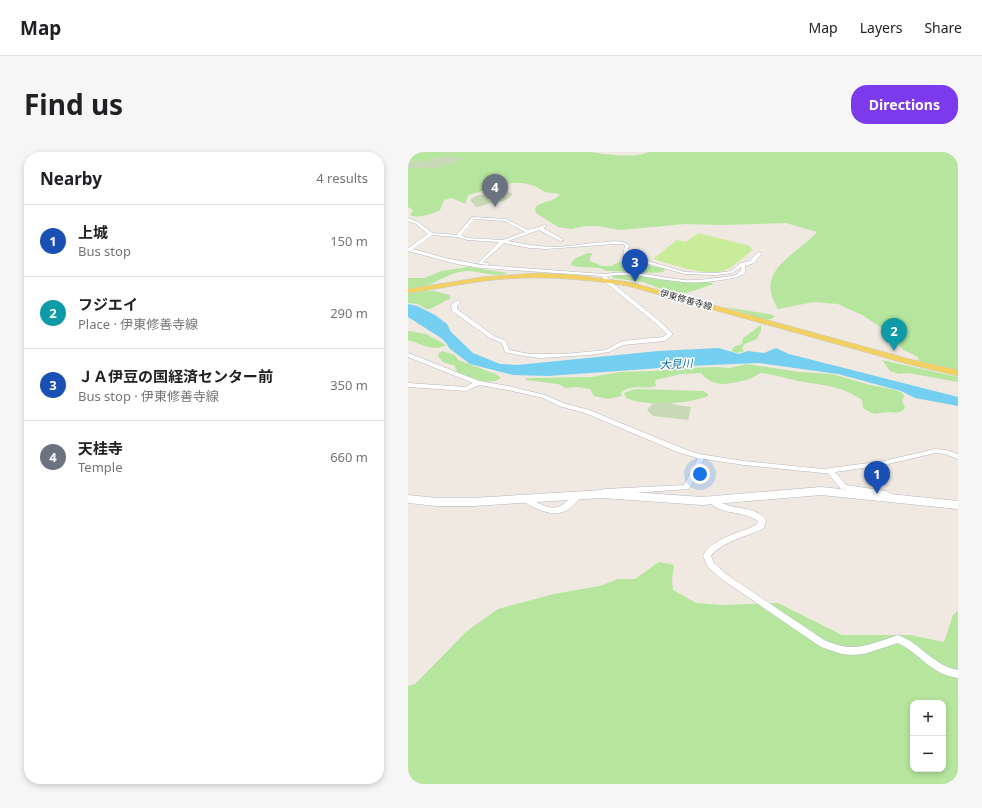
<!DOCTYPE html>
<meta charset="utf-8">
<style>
:root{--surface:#fff;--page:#f6f6f6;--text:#202124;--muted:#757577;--line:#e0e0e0;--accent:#7c3aed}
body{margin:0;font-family:"Noto Sans","Noto Sans JP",sans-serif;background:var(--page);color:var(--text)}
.controls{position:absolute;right:12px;bottom:12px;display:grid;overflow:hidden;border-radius:8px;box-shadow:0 2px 6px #0003}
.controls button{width:36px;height:36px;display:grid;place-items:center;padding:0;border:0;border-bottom:1px solid var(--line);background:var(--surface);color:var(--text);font:20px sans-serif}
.you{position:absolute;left:292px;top:322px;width:14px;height:14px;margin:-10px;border:3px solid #fff;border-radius:50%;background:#1a73e8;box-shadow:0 0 0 6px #1a73e833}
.badge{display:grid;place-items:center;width:26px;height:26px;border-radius:50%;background:var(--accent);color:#fff;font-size:13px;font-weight:700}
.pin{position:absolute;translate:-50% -33px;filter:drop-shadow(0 1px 2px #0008)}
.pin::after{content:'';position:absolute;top:21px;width:14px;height:12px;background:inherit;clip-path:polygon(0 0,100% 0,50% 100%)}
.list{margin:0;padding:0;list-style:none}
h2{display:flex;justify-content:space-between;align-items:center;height:52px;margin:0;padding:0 16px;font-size:17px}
h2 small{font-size:13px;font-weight:400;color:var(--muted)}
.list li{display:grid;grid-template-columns:26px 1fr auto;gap:12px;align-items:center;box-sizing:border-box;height:72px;padding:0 16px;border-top:1px solid var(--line)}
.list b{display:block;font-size:15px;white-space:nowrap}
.list p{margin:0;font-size:13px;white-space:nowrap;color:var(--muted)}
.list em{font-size:13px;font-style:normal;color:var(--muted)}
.map{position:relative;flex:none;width:550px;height:632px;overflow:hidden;border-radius:16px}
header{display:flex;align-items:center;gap:24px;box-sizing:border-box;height:56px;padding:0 20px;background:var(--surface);border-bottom:1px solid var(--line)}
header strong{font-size:19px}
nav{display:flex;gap:22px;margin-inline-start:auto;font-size:14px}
.intro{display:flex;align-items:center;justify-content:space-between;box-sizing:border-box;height:96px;padding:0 24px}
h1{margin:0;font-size:28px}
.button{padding:10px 18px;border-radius:16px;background:var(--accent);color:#fff;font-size:14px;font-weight:700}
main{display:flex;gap:24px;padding:0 24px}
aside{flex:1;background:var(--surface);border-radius:16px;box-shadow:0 2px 6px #0003}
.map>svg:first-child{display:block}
</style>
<header>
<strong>Map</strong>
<nav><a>Map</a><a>Layers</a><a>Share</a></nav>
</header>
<div class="intro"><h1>Find us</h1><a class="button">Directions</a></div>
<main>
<aside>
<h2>Nearby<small>4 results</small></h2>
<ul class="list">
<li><span class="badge" style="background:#1a4fb4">1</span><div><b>上城</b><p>Bus stop</p></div><em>150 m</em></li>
<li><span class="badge" style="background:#0f9aa8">2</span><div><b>フジエイ</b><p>Place · 伊東修善寺線</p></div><em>290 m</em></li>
<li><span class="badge" style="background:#1a4fb4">3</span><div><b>ＪＡ伊豆の国経済センター前</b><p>Bus stop · 伊東修善寺線</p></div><em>350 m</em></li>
<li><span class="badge" style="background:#6b7280">4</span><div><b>天桂寺</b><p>Temple</p></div><em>660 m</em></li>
</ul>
</aside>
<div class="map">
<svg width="550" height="632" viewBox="0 0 550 632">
<rect width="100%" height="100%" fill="#efe9e1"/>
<path fill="#b6e59e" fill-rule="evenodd" d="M 13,0 L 182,0 C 196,2 227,7 240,0 L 550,0 L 550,218 L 511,210 L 510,205 L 494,197 L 483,182 L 454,163 L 430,152 L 406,150 L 370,157 C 345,118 388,104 409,80 L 378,71 L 313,73 L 277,72 L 211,78 L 190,74 L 177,74 L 163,77 L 150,75 L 128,61 L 127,56 C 134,48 146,51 152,42 L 137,40 L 127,34 L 114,31 L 103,31 L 60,43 L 57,52 L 44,46 L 36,48 L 32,58 C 24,62 10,67 2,63 L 5,58 L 0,55 L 0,16 L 31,16 L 55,7 L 30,5 L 17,9 L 0,10 L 0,2 Z
M 180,101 L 185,102 L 182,105 L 182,109 L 194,114 L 203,114 L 213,109 L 220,109 L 253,116 L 257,117 L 256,119 C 250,123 209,119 198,119 L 192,116 L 170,115 L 163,113 L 163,111 L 168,106 Z
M 60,115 L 100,121 C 88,126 72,119 59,119 C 44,119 32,129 18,134 C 13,136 6,135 0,137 L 0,126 L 17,126 L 33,119 Z
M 205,123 C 229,123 252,127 276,130 C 286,131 297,127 306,132 L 279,141 L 273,141 L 250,136 L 235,130 L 204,126 Z
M 20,139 L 26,139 L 42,143 L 43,146 L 22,157 L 18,157 L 10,152 L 0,151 L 0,141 Z
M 317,155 L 361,162 L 367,164 L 363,167 L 357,168 Z
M 353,173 L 353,178 L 349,187 L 337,192 L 334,196 L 336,199 L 330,201 L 323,199 L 327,194 L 334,192 L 335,186 Z
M 0,179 L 18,182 L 38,193 C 25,201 13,191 0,188 Z
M 34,199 L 47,203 L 50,208 L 88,222 L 93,226 C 81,235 61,224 49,220 L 47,214 L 35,210 L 30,204 L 31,201 Z
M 474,208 L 550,225 L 550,230 L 500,221 L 491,222 L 482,219 Z
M 338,212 L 392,220 L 424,222 L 462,233 L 483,237 L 493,240 L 496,244 L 494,249 L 497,256 C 491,263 488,260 480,260 C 466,261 469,265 455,256 L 454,248 C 436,236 423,234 402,231 C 386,229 370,223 354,221 L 350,222 C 344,227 338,228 330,230 C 315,233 304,234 293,221 L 273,222 L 247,228 L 248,234 C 237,238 222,231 213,241 L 214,244 L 200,247 L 186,244 L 182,237 L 168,235 L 158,236 L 150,232 L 117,228 L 119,226 L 184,225 L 212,220 L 245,219 L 277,216 L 309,215 L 322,216 Z
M 227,237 L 296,239 L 300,242 L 300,244 C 279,252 240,255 218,246 L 216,241 Z
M 251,410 L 266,413 L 264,427 L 265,438 L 288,451 L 315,453 L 370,451 L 434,483 L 502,483 L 536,490 L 545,463 L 550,459 L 550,632 L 0,632 L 0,534 L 7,532 L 59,479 L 90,457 L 146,442 L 192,434 L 210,427 L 227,427 ZM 505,551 L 535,551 L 535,617 L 505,617 Z"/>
<path fill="#c8d9b8" d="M 33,4 L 51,5 L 55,7 L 31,16 L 0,16 L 0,10 L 17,9 Z
M 99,40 L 104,41 L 104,43 C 98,50 93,50 84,51 C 78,52 73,55 68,55 L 62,48 C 73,37 88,47 99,40 Z
M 260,250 L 268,253 L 283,255 L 280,268 L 245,264 L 239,258 L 244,252 Z"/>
<path fill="#c9ec9a" d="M 290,81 L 342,94 L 344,98 C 337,104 329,112 320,117 C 303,127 263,112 245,107 L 269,88 L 278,90 Z"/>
<path fill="#75cff0" d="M 0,152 L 9,154 L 27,163 L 39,172 L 43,180 L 65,201 L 92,212 L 109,213 L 250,199 L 311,196 L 331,202 L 340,199 L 356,201 L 368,196 L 381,202 L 550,245 L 550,254 L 507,246 L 493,239 L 430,222 L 350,211 L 280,214 L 140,224 L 105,223 L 62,212 L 41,196 L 39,192 L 33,186 L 0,165 Z"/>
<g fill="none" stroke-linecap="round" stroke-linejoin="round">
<defs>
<path id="street" d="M 64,65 L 98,67 L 120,78 L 137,73 L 139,74 L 135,76 L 156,88 L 152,89 L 131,78 L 100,89 C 116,92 132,95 148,95 C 165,94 181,91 198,90 C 205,89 215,88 221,93 L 219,103 L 277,120 L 308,121 L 323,119 L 333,111 L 342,109 L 350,100 L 354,101 L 346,111 L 337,114 L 337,121 C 329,126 322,127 313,128 C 301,130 288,131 276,130 C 250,128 226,120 199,124 L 202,129 L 249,167 L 264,181 L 264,183 L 257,189 L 215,193 L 201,200 L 181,203 L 133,206 L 110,203 L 97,200 L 94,191 L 82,186 L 44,159 L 43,153 L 48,149 L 52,149 L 52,151 L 49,154 L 49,157 L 86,184 L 98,189 L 101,198 L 122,202 L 157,202 L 198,198 L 214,189 L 255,185 L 259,182 L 245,169 L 198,131 L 194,124 L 73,116 L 49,112 L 0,99 L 0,96 L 20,82 L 8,72 L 0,69 L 0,66 L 10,70 L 24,81 L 49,83 ZM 66,67 L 97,69 L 117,80 L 95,88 L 59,86 L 53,83 ZM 24,83 L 49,85 L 59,88 L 91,90 L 70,111 L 72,112 L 80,113 L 80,111 L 75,110 L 96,91 L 121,96 L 138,97 L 206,92 L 215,92 L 217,93 L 215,105 L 277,122 L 308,123 L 324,121 L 333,115 L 333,119 L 328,123 L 323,124 C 308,126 292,129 276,128 C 248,125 226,117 196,122 L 73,113 L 37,106 L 5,97 Z
M 0,201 L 71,229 L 100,234 L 137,243 L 155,251 L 181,258 L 276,297 L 291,302 L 336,309 L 415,317 L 476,309 L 527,297 L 538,298 L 550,302 L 550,307 L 537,302 L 527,301 L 476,313 L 427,320 L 438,333 L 478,339 L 486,343 L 487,345 L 486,347 L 483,348 L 476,344 L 433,337 L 420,321 L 415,321 L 336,313 L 296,307 L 281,337 L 197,343 L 194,342 L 193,340 L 194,338 L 197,337 L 276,333 L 290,306 L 272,301 L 177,261 L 151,254 L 135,246 L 100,238 L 71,233 L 58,239 L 0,235 L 0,231 L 57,235 L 65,231 L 0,205 Z
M 169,341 L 172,342 L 173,344 C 156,369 139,363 116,350 L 115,348 L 116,346 L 119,345 C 123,347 127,349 130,351 C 148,360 154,355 166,342 Z
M 304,346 C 309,348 313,351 319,353 C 331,357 350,356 358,368 L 356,376 C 339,385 314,389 303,404 L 306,411 L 318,422 L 416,488 C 422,490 428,493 434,494 C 453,498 472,489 490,483 C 512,491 526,514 550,518 L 550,526 C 522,522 513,502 490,491 L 456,502 L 444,503 L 434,502 L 413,495 L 312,426 L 300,415 L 295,404 C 304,387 327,382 344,375 L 349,372 L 350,369 C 336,358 312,364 300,349 L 301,347 Z"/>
<path id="secondary" d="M 413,335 L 550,349 L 550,357 L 413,343 L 294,353 L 194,346 L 65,354 L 29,354 L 0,351 L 0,343 L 29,346 L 65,346 L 194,338 L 294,345 Z"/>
<path id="primary" d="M 130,121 L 167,123 L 221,130 L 505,208 L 550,218 L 550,224 L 500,212 L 220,134 C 172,126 124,123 76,129 C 51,132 25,138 0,141 L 0,137 L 75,125 Z"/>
</defs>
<use href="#street" stroke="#b4b7c1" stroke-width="1"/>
<use href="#secondary" stroke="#b4b7c1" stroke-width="1"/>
<use href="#primary" stroke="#c9c9c9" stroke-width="1"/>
<use href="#street" fill="#fff" fill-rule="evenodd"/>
<use href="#secondary" fill="#fff" fill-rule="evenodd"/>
<use href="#primary" fill="#f2d163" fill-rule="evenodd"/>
</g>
<g text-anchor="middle" stroke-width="3" stroke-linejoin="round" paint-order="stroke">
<g font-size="9" fill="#2e2e2e" stroke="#fff">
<text transform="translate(278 148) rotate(16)" y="3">伊東修善寺線</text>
</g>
<g font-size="11" font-style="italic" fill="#0d6fa3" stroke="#fff">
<text transform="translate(268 212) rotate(-3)" y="4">大見川</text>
</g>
</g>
</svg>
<div class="controls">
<button>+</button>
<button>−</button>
</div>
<div class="you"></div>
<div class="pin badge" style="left:469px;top:342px;background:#1a4fb4">1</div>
<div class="pin badge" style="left:486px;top:199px;background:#0f9aa8">2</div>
<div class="pin badge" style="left:227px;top:130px;background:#1a4fb4">3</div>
<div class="pin badge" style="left:87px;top:55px;background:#6b7280">4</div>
</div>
</main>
